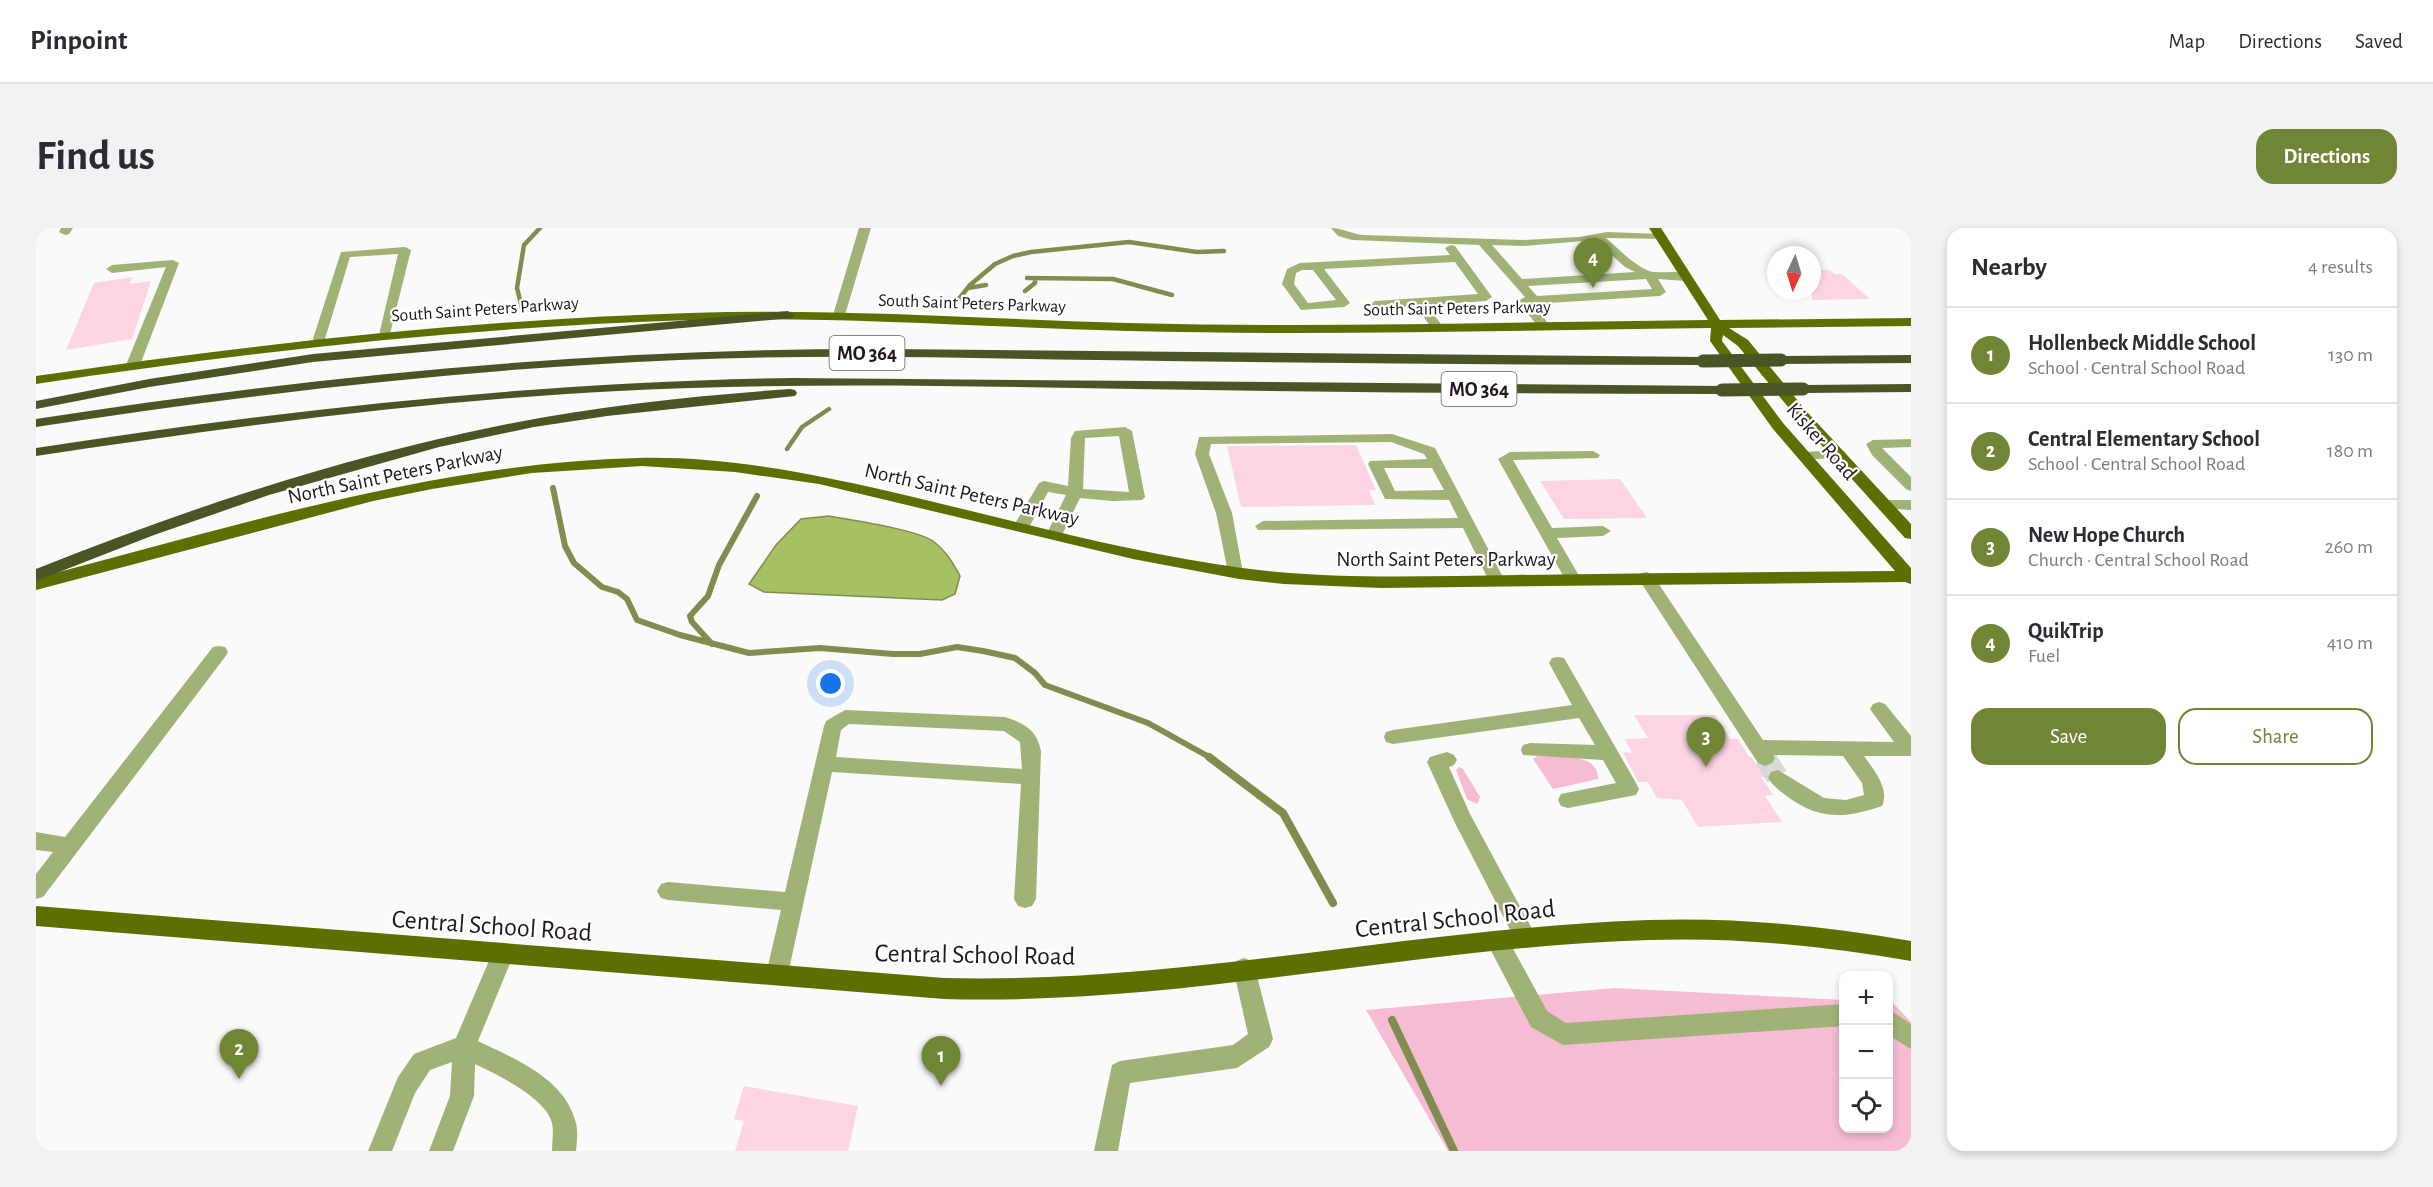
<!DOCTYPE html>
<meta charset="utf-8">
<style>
:root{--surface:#fff;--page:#f2f2f3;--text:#2b2b33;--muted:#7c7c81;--line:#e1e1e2;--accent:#718536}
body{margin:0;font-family:"Alegreya Sans",sans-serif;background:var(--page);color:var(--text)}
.controls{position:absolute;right:18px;bottom:18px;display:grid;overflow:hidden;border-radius:12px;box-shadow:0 3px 9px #0003}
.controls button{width:54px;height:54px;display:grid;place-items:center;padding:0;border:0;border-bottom:2px solid var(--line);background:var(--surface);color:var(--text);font:30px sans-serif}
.compass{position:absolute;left:1731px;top:18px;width:54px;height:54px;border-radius:50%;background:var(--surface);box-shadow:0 3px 9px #0003;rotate:184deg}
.you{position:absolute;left:795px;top:456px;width:21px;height:21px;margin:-15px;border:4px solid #fff;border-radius:50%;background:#1a73e8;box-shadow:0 0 0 9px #1a73e833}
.badge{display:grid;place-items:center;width:39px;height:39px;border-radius:50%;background:var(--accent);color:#fff;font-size:20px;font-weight:700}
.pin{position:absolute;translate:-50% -50px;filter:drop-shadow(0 2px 3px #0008)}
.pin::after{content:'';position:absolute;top:32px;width:21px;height:18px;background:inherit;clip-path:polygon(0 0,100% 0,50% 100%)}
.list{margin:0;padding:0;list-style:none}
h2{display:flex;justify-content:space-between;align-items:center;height:78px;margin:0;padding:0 24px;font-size:26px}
h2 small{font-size:20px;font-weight:400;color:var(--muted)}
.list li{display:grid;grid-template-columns:39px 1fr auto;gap:18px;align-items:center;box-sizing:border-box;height:96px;padding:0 24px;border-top:2px solid var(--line)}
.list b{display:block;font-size:22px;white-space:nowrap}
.list p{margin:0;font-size:20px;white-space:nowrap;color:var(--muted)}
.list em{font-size:20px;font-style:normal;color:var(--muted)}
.actions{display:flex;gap:12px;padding:18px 24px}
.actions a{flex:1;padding:14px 0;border:2px solid var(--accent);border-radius:18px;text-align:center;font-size:21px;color:var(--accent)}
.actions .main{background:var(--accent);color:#fff}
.icon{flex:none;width:33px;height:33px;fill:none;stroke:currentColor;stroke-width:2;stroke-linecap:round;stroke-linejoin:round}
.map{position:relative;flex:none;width:1875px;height:923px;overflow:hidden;border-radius:18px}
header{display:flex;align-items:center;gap:36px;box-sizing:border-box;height:84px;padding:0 30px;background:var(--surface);border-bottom:2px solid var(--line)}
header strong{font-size:28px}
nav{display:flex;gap:33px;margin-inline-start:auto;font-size:21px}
.intro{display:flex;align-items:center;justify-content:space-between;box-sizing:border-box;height:144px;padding:0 36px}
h1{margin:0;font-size:42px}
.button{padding:15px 27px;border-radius:18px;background:var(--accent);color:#fff;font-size:21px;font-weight:700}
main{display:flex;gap:36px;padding:0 36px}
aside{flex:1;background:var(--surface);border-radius:18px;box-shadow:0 3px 9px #0003}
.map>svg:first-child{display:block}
</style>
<header>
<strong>Pinpoint</strong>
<nav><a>Map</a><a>Directions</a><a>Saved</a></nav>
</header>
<div class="intro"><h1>Find us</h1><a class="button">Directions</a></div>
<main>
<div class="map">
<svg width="1875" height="923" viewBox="0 0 1875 923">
<rect width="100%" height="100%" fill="#fafafa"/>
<path fill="#f6bcd3" d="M 1501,528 C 1520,529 1563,524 1562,551 L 1517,561 L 1497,531 Z
M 1423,539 L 1427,541 L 1444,569 L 1441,576 L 1431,571 L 1420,542 Z
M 1579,760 L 1807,772 L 1808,900 L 1852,900 L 1853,774 L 1856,774 L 1875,794 L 1875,923 L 1412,923 L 1330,782 Z"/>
<path fill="#a8c064" stroke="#808d4e" stroke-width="1.5" d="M 793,288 C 814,292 884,302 898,314 C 910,323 917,335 924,348 L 919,366 L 906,372 L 728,364 L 713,356 L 740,317 L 765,291 Z"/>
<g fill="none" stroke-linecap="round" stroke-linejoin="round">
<path stroke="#808d4e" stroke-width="4.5" d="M 991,50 L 1077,51 L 1136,67
M 932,60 L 950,57
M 989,63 L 999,55 L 999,51
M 919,76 L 934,57 L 959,36 L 977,28 L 995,24 L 1093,14 L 1161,24 L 1188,23
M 486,80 L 481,60 L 488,17 L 504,0
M 751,221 L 766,199 L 793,181"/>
<path stroke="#808d4e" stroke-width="6" d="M 517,260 L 529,318 L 538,335 L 566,359 L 582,364 L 591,371 L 601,392 L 644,407 L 713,425 L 784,420 L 857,426 L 884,426 L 921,419 L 947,423 L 979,430 L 999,445 L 1009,457 L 1112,495 L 1175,530
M 676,416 L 656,394 L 654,388 L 672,368 L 683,337 L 721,268"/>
<path stroke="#808d4e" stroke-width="8" d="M 1173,529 L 1247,585 L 1297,675
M 1356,792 L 1418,923"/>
</g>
<path fill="#fcd4e4" d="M 1776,42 L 1794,42 L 1798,46 L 1806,46 L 1834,71 L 1776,72 Z
M 97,49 L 93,56 L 115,53 L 96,111 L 30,122 L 58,55 Z
M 1320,217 L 1340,262 L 1333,262 L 1339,277 L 1205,279 L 1191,218 Z
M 1584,251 L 1611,290 L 1528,291 L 1504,253 Z
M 1598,487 L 1679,487 L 1694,511 L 1702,511 L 1713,529 L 1715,529 L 1721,537 L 1730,540 L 1738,536 L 1741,529 L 1750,544 L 1741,540 L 1734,542 L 1730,549 L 1725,549 L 1737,567 L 1729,568 L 1746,594 L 1662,599 L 1646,572 L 1621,570 L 1612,554 L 1602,554 L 1587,524 L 1596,525 L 1589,511 L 1612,510 Z
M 708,858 L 822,878 L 812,923 L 699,923 L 708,893 L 698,891 Z"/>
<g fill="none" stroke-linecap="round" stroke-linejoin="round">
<path stroke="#dad8d9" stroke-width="22" stroke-dasharray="22 11" stroke-linecap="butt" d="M 1729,530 L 1742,550"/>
<path fill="#a1b277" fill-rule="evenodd" d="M 25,0 L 37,0 L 33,6 L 29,7 L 23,4 Z
M 823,0 L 835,0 L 809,87 L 803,91 L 799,90 L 797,87 Z
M 1295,0 C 1307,0 1315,6 1327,7 L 1487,12 L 1543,9 L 1571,4 L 1625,6 L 1631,9 L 1629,11 L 1570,10 C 1584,22 1596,36 1613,43 C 1626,47 1645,40 1656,49 L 1650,53 L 1622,51 L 1630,64 L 1624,68 L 1497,76 L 1514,98 L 1508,102 L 1504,101 L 1482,73 L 1489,69 L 1443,17 L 1316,12 L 1302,8 ZM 1559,12 L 1589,39 L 1599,44 L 1486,51 L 1456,17 L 1487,18 ZM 1610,51 L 1616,61 L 1501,68 L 1492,58 Z
M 1415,17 L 1419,18 L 1456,69 L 1450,73 L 1391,77 L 1407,99 L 1401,103 L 1397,102 L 1380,78 L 1339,81 L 1333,77 L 1339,73 L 1442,66 L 1419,34 L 1288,41 L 1314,75 L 1308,79 L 1265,82 L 1246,56 L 1251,41 L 1264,35 L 1414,27 L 1409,20 ZM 1266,42 L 1277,42 L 1300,72 L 1272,75 L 1258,56 L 1260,45 Z
M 369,19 L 375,22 L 353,110 L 349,111 L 343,107 L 362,26 L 314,29 L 288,114 L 282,118 L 277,117 L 276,114 L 305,24 Z
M 137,32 L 143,35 L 104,137 L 102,140 L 92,140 L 90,137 L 130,39 L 76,45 L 70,41 L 76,37 Z
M 1089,199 L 1096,203 L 1109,269 L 1106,272 L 1076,273 L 1044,270 L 1026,307 L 1018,312 L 1010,307 L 1030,267 L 1012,264 L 991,303 L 979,303 L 977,299 L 1003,255 L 1008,253 L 1032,258 L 1035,210 L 1039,203 ZM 1083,208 L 1093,264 L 1047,261 L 1049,210 Z
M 1356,206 L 1399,220 L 1469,353 L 1467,357 L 1455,357 L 1427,300 L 1222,302 L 1219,298 L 1227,293 L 1422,290 L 1413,272 L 1349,271 L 1332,236 L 1334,233 L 1391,231 L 1388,226 L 1355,214 L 1175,216 L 1173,226 L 1196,285 L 1207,345 L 1205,349 L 1193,349 L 1180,285 L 1159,226 L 1163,209 ZM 1348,240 L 1396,240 L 1408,262 L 1359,263 Z
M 1875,211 L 1875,219 L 1846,220 L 1875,249 L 1875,263 L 1870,261 L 1836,227 L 1830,216 L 1837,212 Z
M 1803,222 L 1808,223 L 1810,226 L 1808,229 L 1768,232 L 1761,228 L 1768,224 Z
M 1557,223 L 1564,227 L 1562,230 L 1477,232 L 1516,300 L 1567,298 L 1575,303 L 1567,308 L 1521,310 L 1545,351 L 1543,355 L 1531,355 L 1529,351 L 1462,231 L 1474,224 Z
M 1849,272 L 1875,272 L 1875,282 L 1844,280 L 1841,277 L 1844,274 Z
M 1610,344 L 1616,346 L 1727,512 L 1858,514 L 1834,481 L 1837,476 L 1843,474 L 1849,476 L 1875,508 L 1875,528 L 1828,528 C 1838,542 1854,561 1846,578 C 1810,590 1785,593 1752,569 C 1745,564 1737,558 1732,550 L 1735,544 L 1742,542 L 1788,570 L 1810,572 L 1828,567 L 1826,555 L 1807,528 L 1737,527 L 1739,530 L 1736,535 L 1729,538 L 1722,535 L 1602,350 L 1604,346 Z
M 183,418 L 189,419 L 192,424 L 189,429 L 7,669 L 0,671 L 0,646 L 17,624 L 0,622 L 0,604 L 29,609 L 177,419 Z
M 1522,429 L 1528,430 L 1600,555 L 1603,561 L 1600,567 L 1532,580 L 1525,578 L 1522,572 L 1525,566 L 1580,555 L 1567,532 L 1487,527 L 1485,522 L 1487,517 L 1494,515 L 1559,517 L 1543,490 L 1357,516 L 1350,514 L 1348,509 L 1350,504 L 1357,502 L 1536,477 L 1513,435 L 1516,430 Z
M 809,482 L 969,489 C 988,495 1001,502 1005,523 L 1000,671 L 996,678 L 989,680 L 982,678 L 978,671 L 985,556 L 796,544 L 752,746 L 749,753 L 741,756 L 733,753 L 730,746 L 745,682 L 632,672 L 625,670 L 621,663 L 625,656 L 632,654 L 749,664 L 788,498 L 790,493 ZM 813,496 L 968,503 L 984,514 L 986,541 L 800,529 L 805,502 Z
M 1411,524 L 1418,527 L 1421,532 L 1418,537 L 1413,539 L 1434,586 L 1501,710 L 1498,717 L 1490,720 L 1482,717 L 1419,595 L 1391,534 L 1394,529 Z
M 1461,703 L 1469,706 L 1511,783 L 1530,795 L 1808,776 L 1808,798 L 1527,817 L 1495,799 L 1450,713 L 1453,706 Z
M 466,718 L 474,721 L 477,728 L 442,813 C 479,831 529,850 540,895 C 542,903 541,914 540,923 L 516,923 C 516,914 518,904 516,895 C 510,870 460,846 439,836 L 438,868 L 417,923 L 393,923 L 414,868 L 416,834 L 394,842 L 379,865 L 356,923 L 332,923 L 362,849 L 378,826 L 420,810 L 458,721 Z
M 1208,730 L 1216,733 L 1219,740 L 1237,811 L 1233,819 L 1201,840 L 1094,855 L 1082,923 L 1058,923 L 1076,837 L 1084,833 L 1197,817 L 1212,806 L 1197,740 L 1200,733 Z
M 1852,781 L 1875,796 L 1875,821 L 1852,807 Z"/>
<path fill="#5b7000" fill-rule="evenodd" d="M 1613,0 L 1625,0 L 1684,92 L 1875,90 L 1875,98 L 1693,100 L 1712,112 L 1772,185 L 1875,296 L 1875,311 L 1869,310 L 1762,191 L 1702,118 L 1687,107 L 1686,113 L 1747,195 L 1875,340 L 1875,356 L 1869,354 L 1345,360 L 1248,356 L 1203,351 L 1097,331 L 783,256 L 699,244 L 606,238 L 496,245 L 396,261 L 337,273 L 0,362 L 0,350 C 198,299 396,235 602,230 C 694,228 784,247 873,268 C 983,294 1094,325 1206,340 C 1297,352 1389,348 1481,347 C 1607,345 1733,344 1859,343 L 1737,201 L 1674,113 L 1675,100 C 1481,102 1286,108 1093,103 C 946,99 801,88 654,92 C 435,99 217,123 0,156 L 0,148 C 217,116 434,92 653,85 C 800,80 945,91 1091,95 C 1284,100 1478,94 1672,92 Z
M 0,678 L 908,750 C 1144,756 1377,700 1613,692 C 1701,689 1788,698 1875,713 L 1875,733 C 1788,718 1701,709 1613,712 C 1377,719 1144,778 908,771 L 0,698 Z"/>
<path fill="#495525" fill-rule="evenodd" d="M 752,83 L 758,87 L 756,90 L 277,134 L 113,159 L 0,181 L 0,173 L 113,151 L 277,126 Z
M 852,121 L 1667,129 L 1674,133 L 1667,137 C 1465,137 1264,135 1062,132 C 923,130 783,126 643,132 C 427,141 213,166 0,199 L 0,191 C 283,147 566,120 852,121 Z
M 1875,127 L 1875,135 L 1745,136 L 1738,132 L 1745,128 Z
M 757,150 L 1686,158 L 1693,162 L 1686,166 C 1491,166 1295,164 1100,161 C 927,158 754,154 582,163 C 387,173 193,199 0,228 L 0,220 C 254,181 500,154 757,150 Z
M 1875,156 L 1875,164 L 1767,165 L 1760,161 L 1767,157 Z
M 754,161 L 759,162 L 761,165 L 759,168 L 571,188 L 498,199 L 403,219 L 233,267 L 118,307 L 0,353 L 0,341 C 150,281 304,230 462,198 C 558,178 656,168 754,161 Z"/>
<path stroke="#495525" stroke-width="13" d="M 1667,133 L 1745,132
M 1686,162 L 1767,161"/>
</g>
<g text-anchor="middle" stroke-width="4.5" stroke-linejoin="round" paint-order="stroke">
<g font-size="18" fill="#24161c" stroke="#fff">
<text transform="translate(936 75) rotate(2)" y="6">South Saint Peters Parkway</text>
<text transform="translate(1421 80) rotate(-1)" y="6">South Saint Peters Parkway</text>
<text transform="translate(449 81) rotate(-4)" y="6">South Saint Peters Parkway</text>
</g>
<g fill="#fff" stroke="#665c60" stroke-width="1.5">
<rect x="793.5" y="108" width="75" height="34" rx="4.5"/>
<rect x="1405.5" y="144" width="75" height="34" rx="4.5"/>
</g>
<g font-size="20" font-weight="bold" fill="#24161c">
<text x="831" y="132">MO 364</text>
<text x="1443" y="168">MO 364</text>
</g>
<g font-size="21" fill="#24161c" stroke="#fff">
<text transform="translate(1786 213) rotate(49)" y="7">Kisker Road</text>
<text transform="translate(359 246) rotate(-12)" y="7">North Saint Peters Parkway</text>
<text transform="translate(936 266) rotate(13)" y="7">North Saint Peters Parkway</text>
<text x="1410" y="338">North Saint Peters Parkway</text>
</g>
<g font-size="26" fill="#24161c" stroke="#fff">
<text transform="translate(1419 690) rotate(-6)" y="9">Central School Road</text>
<text transform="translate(456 697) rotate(4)" y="9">Central School Road</text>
<text transform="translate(939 726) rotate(1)" y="9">Central School Road</text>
</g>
</g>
</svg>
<div class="controls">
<button>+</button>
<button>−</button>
<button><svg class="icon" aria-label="locate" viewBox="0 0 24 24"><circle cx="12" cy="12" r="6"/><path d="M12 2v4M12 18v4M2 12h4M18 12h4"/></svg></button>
</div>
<svg class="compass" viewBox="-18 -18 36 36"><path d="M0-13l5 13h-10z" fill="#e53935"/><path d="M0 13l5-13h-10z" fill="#7c7c81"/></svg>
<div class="you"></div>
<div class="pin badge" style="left:905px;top:858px">1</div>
<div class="pin badge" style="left:203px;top:851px">2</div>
<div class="pin badge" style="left:1670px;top:539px">3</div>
<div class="pin badge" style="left:1557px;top:60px">4</div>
</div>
<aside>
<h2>Nearby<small>4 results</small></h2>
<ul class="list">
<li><span class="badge">1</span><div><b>Hollenbeck Middle School</b><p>School · Central School Road</p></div><em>130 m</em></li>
<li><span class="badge">2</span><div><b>Central Elementary School</b><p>School · Central School Road</p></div><em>180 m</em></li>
<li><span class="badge">3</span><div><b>New Hope Church</b><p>Church · Central School Road</p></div><em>260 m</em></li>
<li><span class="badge">4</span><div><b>QuikTrip</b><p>Fuel</p></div><em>410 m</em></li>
</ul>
<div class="actions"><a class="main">Save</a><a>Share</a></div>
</aside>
</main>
